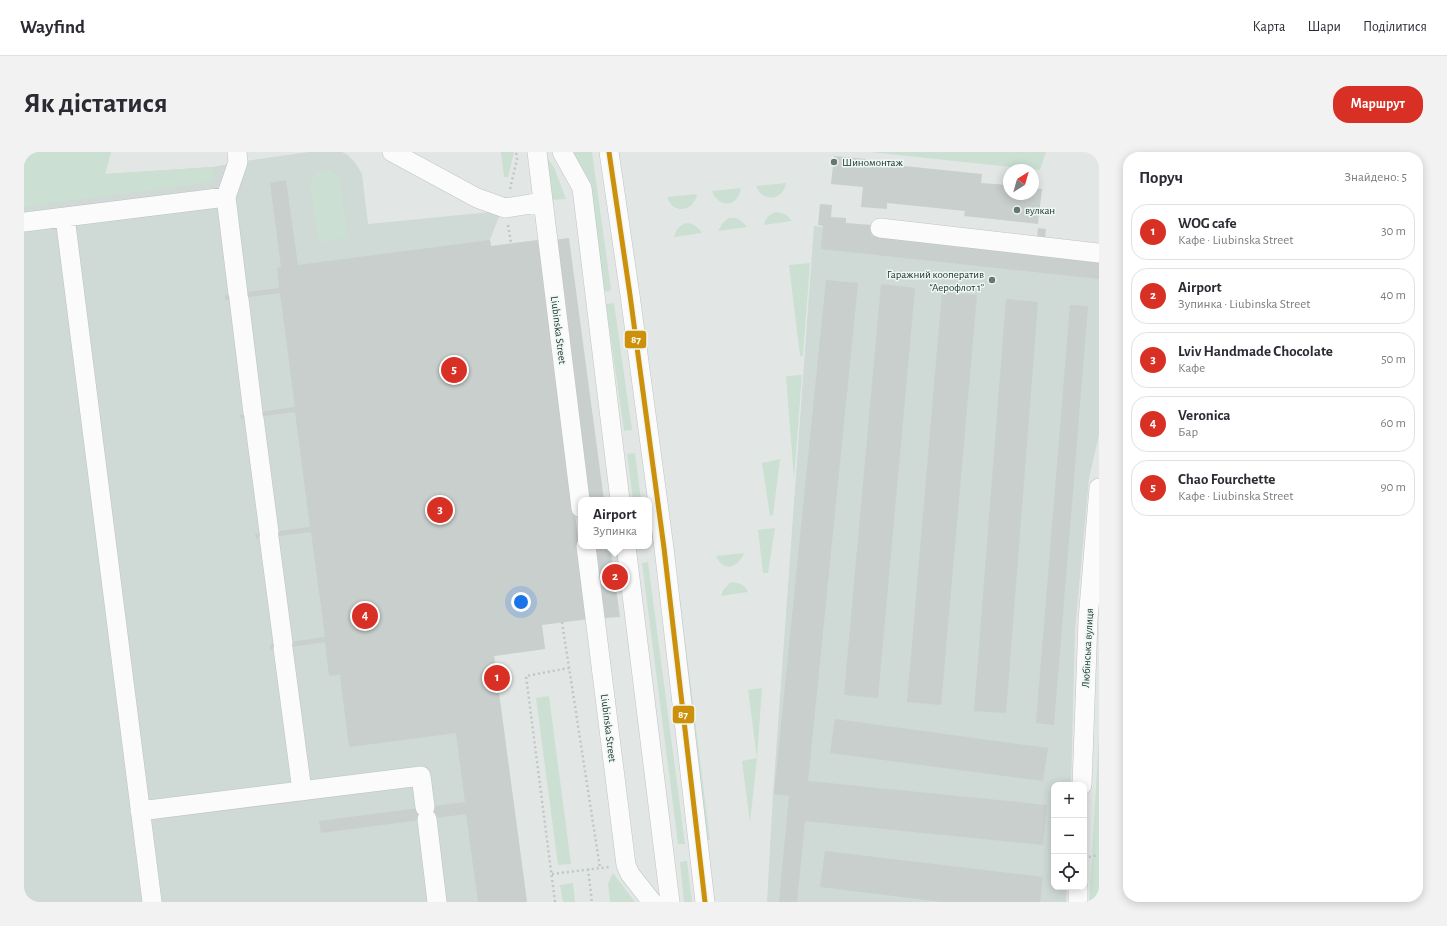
<!DOCTYPE html>
<html lang="uk">
<meta charset="utf-8">
<style>
:root{--surface:#fff;--page:#f2f2f3;--text:#2b2b33;--muted:#7c7c81;--line:#e1e1e2;--accent:#d93025}
body{margin:0;font-family:"Alegreya Sans",sans-serif;background:var(--page);color:var(--text)}
.controls{position:absolute;right:12px;bottom:12px;display:grid;overflow:hidden;border-radius:8px;box-shadow:0 2px 10px #0003}
.controls button{width:36px;height:36px;display:grid;place-items:center;padding:0;border:0;border-bottom:1px solid var(--line);background:var(--surface);color:var(--text);font:20px sans-serif}
.compass{position:absolute;left:979px;top:12px;width:36px;height:36px;border-radius:50%;background:var(--surface);box-shadow:0 2px 10px #0003;rotate:37deg}
.you{position:absolute;left:497px;top:450px;width:14px;height:14px;margin:-10px;border:3px solid #fff;border-radius:50%;background:#1a73e8;box-shadow:0 0 0 6px #1a73e833}
.badge{display:grid;place-items:center;width:26px;height:26px;border-radius:50%;background:var(--accent);color:#fff;font-size:13px;font-weight:700}
.pin{position:absolute;translate:-50% -50%;border:2px solid #fff;box-shadow:0 1px 4px #0006}
.popup{position:absolute;left:554px;top:345px;width:74px;height:52px;box-sizing:border-box;display:grid;place-content:center;border-radius:8px;background:var(--surface);filter:drop-shadow(0 1px 3px #0005);font-size:13px;white-space:nowrap;color:var(--muted)}
.popup b{font-size:15px;color:var(--text)}
.popup::after{content:'';position:absolute;left:50%;top:100%;margin-left:-8px;border:8px solid transparent;border-top-color:var(--surface)}
.list{margin:0;padding:0;list-style:none}
h2{display:flex;justify-content:space-between;align-items:center;height:52px;margin:0;padding:0 16px;font-size:17px}
h2 small{font-size:13px;font-weight:400;color:var(--muted)}
.list li{display:grid;grid-template-columns:26px 1fr auto;gap:12px;align-items:center;box-sizing:border-box;height:56px;margin:0 8px 8px;padding:0 8px;border:1px solid var(--line);border-radius:16px}
.list b{display:block;font-size:15px;white-space:nowrap}
.list p{margin:0;font-size:13px;white-space:nowrap;color:var(--muted)}
.list em{font-size:13px;font-style:normal;color:var(--muted)}
.icon{flex:none;width:22px;height:22px;fill:none;stroke:currentColor;stroke-width:2;stroke-linecap:round;stroke-linejoin:round}
.map{position:relative;flex:none;width:1075px;height:750px;overflow:hidden;border-radius:16px}
header{display:flex;align-items:center;gap:24px;box-sizing:border-box;height:56px;padding:0 20px;background:var(--surface);border-bottom:1px solid var(--line)}
header strong{font-size:19px}
nav{display:flex;gap:22px;margin-inline-start:auto;font-size:14px}
.intro{display:flex;align-items:center;justify-content:space-between;box-sizing:border-box;height:96px;padding:0 24px}
h1{margin:0;font-size:28px}
.button{padding:10px 18px;border-radius:16px;background:var(--accent);color:#fff;font-size:14px;font-weight:700}
main{display:flex;gap:24px;padding:0 24px}
aside{flex:1;background:var(--surface);border-radius:16px;box-shadow:0 2px 10px #0003}
.map>svg:first-child{display:block}
</style>
<header>
<strong>Wayfind</strong>
<nav><a>Карта</a><a>Шари</a><a>Поділитися</a></nav>
</header>
<div class="intro"><h1>Як дістатися</h1><a class="button">Маршрут</a></div>
<main>
<div class="map">
<svg width="1075" height="750" viewBox="0 0 1075 750">
<rect width="100%" height="100%" fill="#e2e7e5"/>
<path fill="#cfd9d5" d="M 0,0 L 87,0 L 81,22 L 189,15 L 214,10 L 285,0 L 318,0 L 324,3 L 332,12 L 338,22 L 344,72 L 477,59 L 466,88 L 521,497 L 470,504 L 503,750 L 0,750 Z
M 790,74 L 1075,107 L 1075,283 L 1065,326 L 1051,478 L 1047,633 L 1030,633 L 1030,735 L 1043,735 L 1042,750 L 743,750 L 749,642 Z"/>
<path fill="#cbe0d3" d="M 0,0 L 87,0 L 81,22 L 189,15 L 189,30 L 0,54 Z
M 477,0 L 490,0 L 484,25 L 480,25 Z
M 546,0 L 568,0 L 587,137 L 584,140 L 580,138 L 565,36 Z
M 846,0 L 1022,0 L 1016,18 Z
M 521,3 L 530,15 L 542,47 L 527,48 Z
M 304,18 C 310,21 313,23 316,29 L 324,86 L 295,90 L 286,34 L 289,24 L 293,20 Z
M 762,31 C 759,49 739,51 732,34 Z
M 717,36 C 715,55 694,57 688,39 Z
M 673,42 C 670,60 649,63 643,45 Z
M 753,60 C 760,61 764,63 768,69 L 740,73 C 741,65 746,62 753,60 Z
M 704,66 C 713,65 717,68 723,75 L 694,79 L 698,72 Z
M 664,71 C 671,73 674,75 678,81 L 650,85 C 652,78 656,72 664,71 Z
M 786,111 L 779,204 L 776,204 L 765,113 Z
M 590,151 L 608,278 L 600,279 L 582,152 Z
M 778,223 L 770,327 L 762,224 Z
M 611,301 L 617,348 L 609,348 L 603,302 Z
M 756,307 L 749,363 L 746,364 L 738,311 Z
M 751,376 L 744,421 L 739,421 L 734,378 Z
M 720,401 C 714,416 700,421 692,404 Z
M 624,410 L 661,692 L 654,692 L 618,411 Z
M 707,430 C 715,431 721,432 724,440 L 697,444 L 699,438 Z
M 656,447 L 686,688 L 682,688 L 653,448 Z
M 738,536 L 733,606 L 726,671 L 718,609 L 733,606 L 724,538 Z
M 525,544 L 547,712 L 534,713 L 512,546 Z
M 1075,585 L 1075,750 L 1065,750 Z
M 663,709 L 668,750 L 660,750 L 656,710 Z
M 589,721 L 611,750 L 586,750 L 584,731 Z
M 549,731 L 551,750 L 539,750 L 536,733 Z"/>
<path fill="#c9cfcd" d="M 810,4 L 842,7 L 841,10 L 958,22 L 957,31 L 985,33 L 985,42 L 1009,42 L 1009,36 L 1018,37 L 1014,72 L 940,64 L 941,59 L 863,51 L 863,57 L 837,55 L 839,35 L 807,32 Z
M 262,28 L 274,113 L 466,88 L 467,94 L 514,88 L 565,467 L 518,473 L 521,497 L 470,504 L 503,750 L 454,750 L 442,662 L 297,681 L 295,669 L 441,650 L 432,581 L 325,595 L 316,523 L 305,524 L 301,490 L 246,498 L 246,493 L 301,485 L 287,380 L 232,387 L 231,382 L 286,375 L 271,260 L 217,267 L 216,263 L 271,255 L 256,141 L 201,148 L 201,143 L 255,136 L 253,116 L 257,115 L 246,31 Z
M 796,52 L 808,53 L 807,65 L 822,66 L 822,71 L 848,73 L 847,84 L 1075,109 L 1075,127 L 797,97 L 799,74 L 794,73 Z
M 1014,76 L 1022,77 L 1021,87 L 1013,86 Z
M 545,86 L 580,348 L 565,348 L 530,88 Z
M 802,128 L 834,131 L 784,629 L 1023,653 L 1019,693 L 781,669 L 773,750 L 755,750 L 765,644 L 750,642 Z
M 857,132 L 891,136 L 854,546 L 820,543 Z
M 918,140 L 953,143 L 917,553 L 883,550 Z
M 982,147 L 1014,150 L 982,561 L 950,559 Z
M 1046,153 L 1064,154 L 1030,573 L 1012,571 Z
M 571,394 L 586,394 L 596,465 L 581,466 Z
M 811,567 L 1024,596 L 1019,629 L 806,601 Z
M 801,699 L 1019,725 L 1016,750 L 919,750 L 796,735 Z"/>
<g fill="none" stroke-linecap="round" stroke-linejoin="round">
<defs>
<path id="minor" d="M 213,0 L 214,10 L 202,45 L 214,142
M 368,0 L 453,46 L 481,56 L 519,50
M 513,0 L 557,356
M 538,0 L 558,36 L 596,348
M 585,0 L 606,143 L 640,396 L 681,750
M 41,65 L 128,750
M 0,70 L 202,45
M 856,76 L 1075,101
M 215,147 L 229,261
M 230,266 L 245,380
M 245,385 L 259,491
M 562,394 L 602,713 L 606,722 L 628,750
M 602,394 L 646,750
M 259,496 L 278,639
M 1058,633 L 1064,468 L 1075,336
M 116,659 L 397,624 L 401,655
M 403,667 L 413,750
M 1054,750 L 1054,735"/>
</defs>
<use href="#minor" stroke="#bfc4c2" stroke-width="20"/>
<path stroke="#bfc7c6" stroke-width="2.5" stroke-dasharray="2 3" stroke-linecap="butt" d="M 486,37 L 493,7 L 492,0
M 484,73 L 487,91
M 538,470 L 576,716
M 1060,706 L 1075,703
M 564,717 L 568,750
M 528,722 L 585,715
M 531,750 L 502,524 L 545,516"/>
<use href="#minor" stroke="#fbfbfb" stroke-width="19"/>
<defs>
<path id="bus-1" d="M 585,0 L 606,143 L 640,396 L 681,750"/>
</defs>
<use href="#bus-1" stroke="#eff7f3" stroke-width="8"/>
<use href="#bus-1" stroke="#cc900a" stroke-width="5"/>
</g>
<g fill="#657772" stroke="#eff7f3" stroke-width="1.5">
<circle cx="810" cy="10" r="4"/>
<circle cx="993" cy="58" r="4"/>
<circle cx="968" cy="128" r="4"/>
</g>
<g text-anchor="middle" stroke-width="3" stroke-linejoin="round" paint-order="stroke">
<g font-size="11" fill="#213a34" stroke="#eff7f3" text-anchor="start">
<text x="818" y="14">Шиномонтаж</text>
<text x="1001" y="62">вулкан</text>
<text x="960" y="126" text-anchor="end">Гаражний кооператив<tspan x="960" dy="13">“Аерофлот 1”</tspan></text>
</g>
<g font-size="11" fill="#213a34" stroke="#eff7f3">
<text transform="translate(535 178) rotate(83)" y="4">Liubinska Street</text>
<text transform="translate(1063 496) rotate(-87)" y="4">Любінська вулиця</text>
<text transform="translate(585 576) rotate(83)" y="4">Liubinska Street</text>
</g>
</g>
<g stroke="#eff7f3" stroke-width="1.5">
<rect x="600" y="178" width="23" height="19" rx="4" fill="#cc900a"/>
<rect x="648" y="553" width="23" height="19" rx="4" fill="#cc900a"/>
</g>
<g font-size="11" text-anchor="middle" font-weight="bold" fill="#fff">
<text x="612" y="191">87</text>
<text x="659" y="566">87</text>
</g>
</svg>
<div class="controls">
<button>+</button>
<button>−</button>
<button><svg class="icon" aria-label="locate" viewBox="0 0 24 24"><circle cx="12" cy="12" r="6"/><path d="M12 2v4M12 18v4M2 12h4M18 12h4"/></svg></button>
</div>
<svg class="compass" viewBox="-18 -18 36 36"><path d="M0-13l5 13h-10z" fill="#e53935"/><path d="M0 13l5-13h-10z" fill="#7c7c81"/></svg>
<div class="you"></div>
<div class="pin badge" style="left:473px;top:526px">1</div>
<div class="pin badge" style="left:591px;top:425px">2</div>
<div class="popup"><b>Airport</b>Зупинка</div>
<div class="pin badge" style="left:416px;top:358px">3</div>
<div class="pin badge" style="left:341px;top:464px">4</div>
<div class="pin badge" style="left:430px;top:218px">5</div>
</div>
<aside>
<h2>Поруч<small>Знайдено: 5</small></h2>
<ul class="list">
<li><span class="badge">1</span><div><b>WOG cafe</b><p>Кафе · Liubinska Street</p></div><em>30 m</em></li>
<li><span class="badge">2</span><div><b>Airport</b><p>Зупинка · Liubinska Street</p></div><em>40 m</em></li>
<li><span class="badge">3</span><div><b>Lviv Handmade Chocolate</b><p>Кафе</p></div><em>50 m</em></li>
<li><span class="badge">4</span><div><b>Veronica</b><p>Бар</p></div><em>60 m</em></li>
<li><span class="badge">5</span><div><b>Chao Fourchette</b><p>Кафе · Liubinska Street</p></div><em>90 m</em></li>
</ul>
</aside>
</main>
